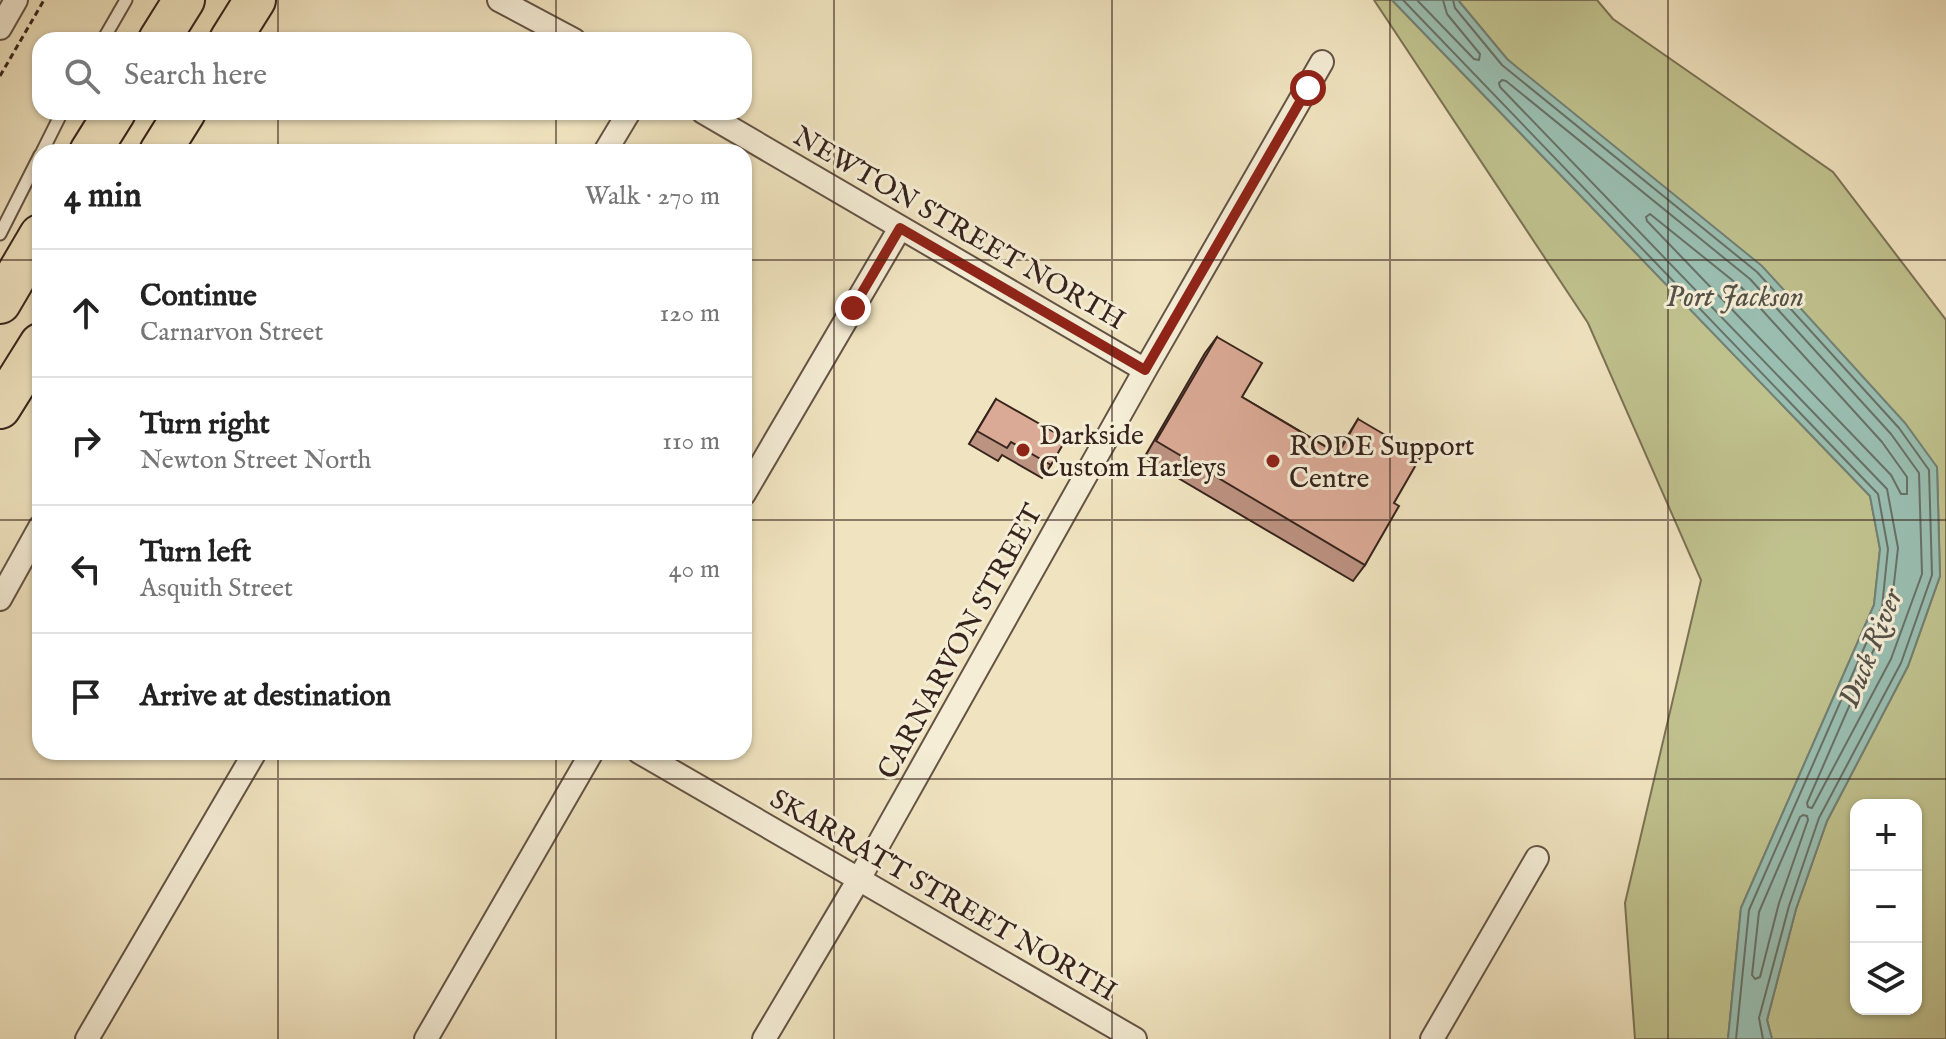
<!DOCTYPE html>
<meta charset="utf-8">
<style>
:root{--surface:#fff;--page:#f2f2f2;--text:#222;--muted:#767676;--line:#e0e0e0}
body{margin:0;font-family:"IM FELL English",serif;background:var(--page);color:var(--text)}
.controls{position:absolute;right:24px;bottom:24px;display:grid;overflow:hidden;border-radius:16px;box-shadow:0 2px 6px #0004}
.controls button{width:72px;height:72px;display:grid;place-items:center;padding:0;border:0;border-bottom:2px solid var(--line);background:var(--surface);color:var(--text);font:40px sans-serif}
.stop{position:absolute;width:24px;height:24px;margin:-18px;border:6px solid #8f2418;border-radius:50%;background:#fff}
.stop.end{background:#8f2418;border-color:#fff;box-shadow:0 2px 8px #0008}
.list{margin:0;padding:0;list-style:none}
h2{display:flex;justify-content:space-between;align-items:center;height:104px;margin:0;padding:0 32px;font-size:34px}
h2 small{font-size:26px;font-weight:400;color:var(--muted)}
.list li{display:grid;grid-template-columns:52px 1fr auto;gap:24px;align-items:center;box-sizing:border-box;height:128px;padding:0 32px;border-top:2px solid var(--line)}
.list b{display:block;font-size:30px;white-space:nowrap}
.list p{margin:0;font-size:26px;white-space:nowrap;color:var(--muted)}
.list em{font-size:26px;font-style:normal;color:var(--muted)}
.icon{flex:none;width:44px;height:44px;fill:none;stroke:currentColor;stroke-width:2;stroke-linecap:round;stroke-linejoin:round}
.map{position:relative;flex:none;width:1946px;height:1039px;overflow:hidden}
.search{position:absolute;background:var(--surface);box-shadow:0 2px 6px #0004;left:32px;top:32px;width:720px;height:88px;display:flex;align-items:center;gap:20px;box-sizing:border-box;padding:0 28px;border-radius:24px;color:var(--muted);font-size:30px}
.panel{position:absolute;background:var(--surface);box-shadow:0 2px 6px #0004;left:32px;top:144px;width:720px;height:616px;border-radius:24px}
.map>svg:first-child{display:block}
</style>
<div class="map">
<svg width="1946" height="1039" viewBox="0 0 1946 1039">
<rect width="100%" height="100%" fill="#f0e4c0"/>
<filter id="stains"><feTurbulence type="fractalNoise" baseFrequency=".0025" numOctaves="4"/><feColorMatrix values="0 0 0 0 .2 0 0 0 0 .09 0 0 0 0 .02 0 0 0 .5 -.17"/></filter>
<radialGradient id="worn" r=".72"><stop offset=".6" stop-color="#630" stop-opacity="0"/><stop offset="1" stop-color="#630" stop-opacity=".3"/></radialGradient>
<path fill="#c0c28e" stroke="#7b7255" stroke-width="2" fill-rule="evenodd" d="M 1374,0 L 1392,0 L 1870,496 L 1880,549 L 1874,605 L 1741,908 L 1728,1039 L 1635,1039 L 1625,903 L 1701,580 L 1588,323 Z
M 1458,0 L 1597,0 L 1613,19 L 1833,172 L 1946,320 L 1946,1039 L 1772,1039 L 1767,1020 L 1796,909 L 1827,821 L 1908,666 L 1940,576 L 1937,467 L 1507,59 ZM 1856,805 L 1916,805 L 1916,1009 L 1856,1009 Z"/>
<path fill="#9abfb2" stroke="#728176" stroke-width="2" d="M 1392,0 L 1458,0 L 1507,59 L 1762,266 L 1905,423 L 1937,467 L 1940,576 L 1908,666 L 1827,821 L 1796,909 L 1767,1020 L 1772,1039 L 1728,1039 L 1741,908 L 1874,605 L 1880,549 L 1870,496 Z"/>
<g fill="none" stroke-linecap="round" stroke-linejoin="round">
<path stroke="#687167" stroke-width="2" d="M 1403,0 L 1878,494 L 1888,549 L 1882,607 L 1749,910 L 1736,1039
M 1417,0 L 1474,59 L 1479,60 L 1480,54 L 1447,14 L 1443,0
M 1453,0 L 1455,8 L 1502,65 L 1757,272 L 1899,428 L 1929,470 L 1932,575 L 1901,663 L 1819,818 L 1789,906 L 1759,1018 L 1763,1039
M 1502,80 L 1506,81 L 1750,279 L 1891,434 L 1919,473 L 1922,574 L 1891,659 L 1812,808 L 1808,807 L 1807,803 L 1891,610 L 1898,548 L 1887,489 L 1500,87 L 1499,83 Z
M 1650,214 L 1742,288 L 1882,442 L 1907,477 L 1907,494 L 1901,494 L 1891,475 L 1647,221 L 1646,217 Z
M 1803,815 L 1807,816 L 1808,820 L 1779,903 L 1760,977 L 1755,979 L 1752,975 L 1759,912 L 1800,817 Z"/>
<defs>
<path id="service" d="M 103,40 L 126,0
M 42,152 L 62,112
M 0,234 L 40,155"/>
<path id="minor" d="M 499,0 L 574,40
M 0,28 L 16,0
M 703,112 L 1145,370
M 605,152 L 629,112
M 744,494 L 900,228
M 0,599 L 40,527
M 639,752 L 1135,1039
M 87,1039 L 255,752
M 426,1039 L 592,752
M 764,1039 L 859,879 L 1145,370 L 1322,62
M 1432,1039 L 1537,858"/>
<path id="motorway" d="M 159,40 L 184,0
M 230,40 L 255,0
M 90,152 L 115,112
M 160,152 L 185,112
M 0,303 L 40,235
M 0,408 L 40,344"/>
</defs>
<use href="#service" stroke="#645345" stroke-width="15"/>
<use href="#minor" stroke="#645345" stroke-width="26"/>
<use href="#motorway" stroke="#36231c" stroke-width="44"/>
<path stroke="#36231c" stroke-width="3" stroke-dasharray="6 4" stroke-linecap="butt" d="M 0,76 L 44,0"/>
<use href="#service" stroke="#f5edd6" stroke-width="11"/>
<use href="#minor" stroke="#f5edd6" stroke-width="22"/>
<use href="#motorway" stroke="#f0e4c0" stroke-width="40"/>
</g>
<path fill="#bc9281" stroke="#36231c" stroke-width="2" d="M 1217,337 L 1242,397 L 1337,453 L 1358,419 L 1394,503 L 1365,565 L 1353,581 L 1144,458 L 1205,353 Z
M 996,399 L 1051,465 L 1042,478 L 1002,455 L 998,461 L 969,444 Z"/>
<path fill="#dbaa96" stroke="#36231c" stroke-width="2" d="M 1217,337 L 1262,363 L 1242,397 L 1338,454 L 1358,419 L 1421,456 L 1394,503 L 1399,506 L 1365,565 L 1156,441 Z
M 996,399 L 1066,439 L 1051,465 L 1011,442 L 1007,448 L 977,431 Z"/>
<g fill="none" stroke-linecap="round" stroke-linejoin="round">
<path stroke="#8f2418" stroke-width="10" d="M 853,308 L 900,228 L 1145,370 L 1308,88"/>
</g>
<path fill="none" stroke="#36231c" stroke-width="2" stroke-opacity="0.55" d="M 278,0 L 278,40M 556,0 L 556,40M 834,0 L 834,1039M 1112,0 L 1112,1039M 1390,0 L 1390,1039M 1668,0 L 1668,1039M 278,112 L 278,152M 556,112 L 556,152M 0,260 L 40,260M 744,260 L 1946,260M 0,520 L 40,520M 744,520 L 1946,520M 278,752 L 278,1039M 556,752 L 556,1039M 0,779 L 1946,779"/>
<g fill="#8f2418" stroke="#f5edd6" stroke-width="3">
<circle cx="1023" cy="450" r="8"/>
<circle cx="1273" cy="461" r="8"/>
</g>
<g text-anchor="middle" stroke-width="6" stroke-linejoin="round" paint-order="stroke">
<g font-size="28" fill="#36231c" stroke="#f5edd6">
<text transform="translate(960 227) rotate(30)" y="10">NEWTON STREET NORTH</text>
<text transform="translate(959 641) rotate(-61)" y="10">CARNARVON STREET</text>
<text transform="translate(944 894) rotate(30)" y="10">SKARRATT STREET NORTH</text>
</g>
<g font-size="28" fill="#36231c" stroke="#f5edd6" text-anchor="start">
<text x="1039" y="444">Darkside<tspan x="1039" dy="32">Custom Harleys</tspan></text>
<text x="1289" y="455">RODE Support<tspan x="1289" dy="32">Centre</tspan></text>
</g>
<g font-size="30" font-style="italic" fill="#545249" stroke="#f5edd6">
<text x="1735" y="306">Port Jackson</text>
<text transform="translate(1870 648) rotate(-68)" y="10">Duck River</text>
</g>
</g>
<rect width="100%" height="100%" filter="url(#stains)"/>
<rect width="100%" height="100%" fill="url(#worn)"/>
</svg>
<div class="controls">
<button>+</button>
<button>−</button>
<button><svg class="icon" aria-label="layers" viewBox="0 0 24 24"><path d="M12 4l9 5-9 5-9-5zM3 14l9 5 9-5"/></svg></button>
</div>
<div class="stop" style="left:1308px;top:88px"></div>
<div class="stop end" style="left:853px;top:308px"></div>
<div class="search"><svg class="icon" aria-label="search" viewBox="0 0 24 24"><circle cx="10" cy="10" r="6"/><path d="M15 15l6 6"/></svg>Search here</div>
<section class="panel">
<h2>4 min<small>Walk · 270 m</small></h2>
<ul class="list">
<li><svg class="icon" aria-label="ahead" viewBox="0 0 24 24"><path d="M12 20V5M6 11l6-6 6 6"/></svg><div><b>Continue</b><p>Carnarvon Street</p></div><em>120 m</em></li>
<li><svg class="icon" aria-label="right" viewBox="0 0 24 24"><path d="M7 20v-9h11M14 6l5 5-5 5"/></svg><div><b>Turn right</b><p>Newton Street North</p></div><em>110 m</em></li>
<li><svg class="icon" aria-label="left" viewBox="0 0 24 24"><path d="M17 20v-9H6M10 6l-5 5 5 5"/></svg><div><b>Turn left</b><p>Asquith Street</p></div><em>40 m</em></li>
<li><svg class="icon" aria-label="arrive" viewBox="0 0 24 24"><path d="M6 21V4h12l-3 4 3 4H6"/></svg><div><b>Arrive at destination</b></div></li>
</ul>
</section>
</div>
